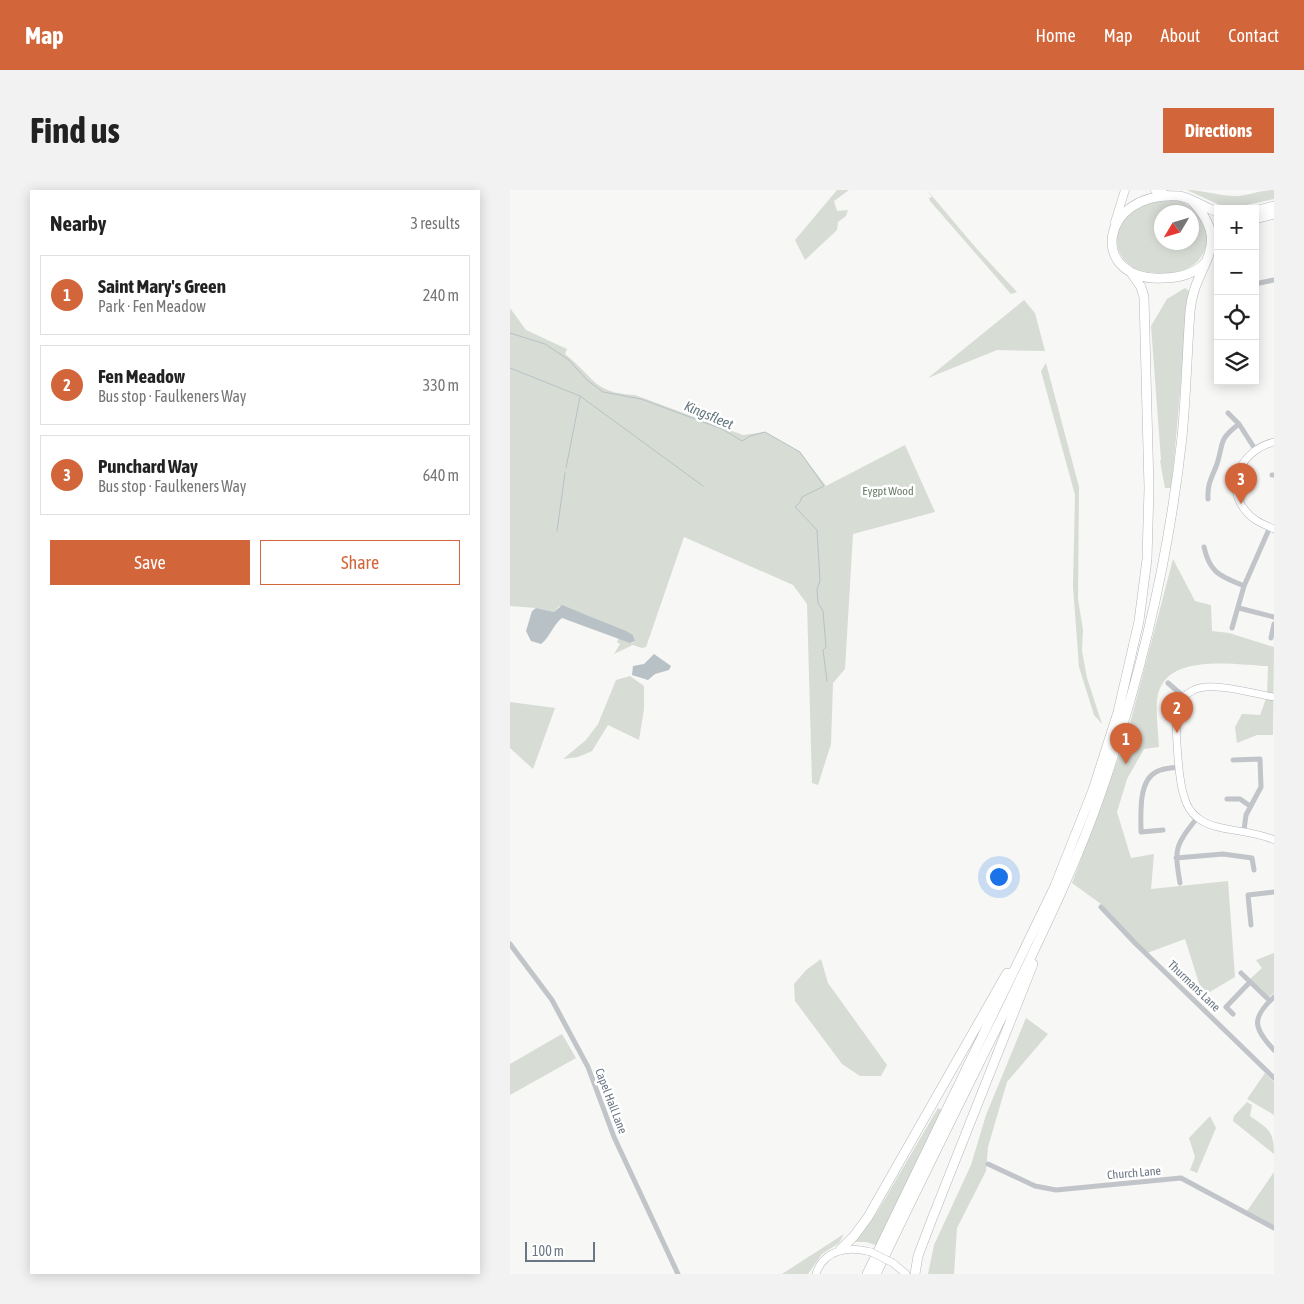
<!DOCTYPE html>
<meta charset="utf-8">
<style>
:root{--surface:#fff;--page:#f2f2f2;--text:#222;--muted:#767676;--line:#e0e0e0;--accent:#d2663a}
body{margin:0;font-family:"Asap Condensed",sans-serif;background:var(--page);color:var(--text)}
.controls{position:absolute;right:15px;top:15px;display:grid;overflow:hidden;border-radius:0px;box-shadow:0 2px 12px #0003}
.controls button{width:45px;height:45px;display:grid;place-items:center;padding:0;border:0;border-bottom:1px solid var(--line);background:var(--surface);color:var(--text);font:25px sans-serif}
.compass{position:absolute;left:644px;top:15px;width:45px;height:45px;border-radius:50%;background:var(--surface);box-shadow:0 2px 12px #0003;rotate:232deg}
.scale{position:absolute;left:15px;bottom:12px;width:70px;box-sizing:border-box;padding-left:5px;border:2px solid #6a7683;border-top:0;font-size:14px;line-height:18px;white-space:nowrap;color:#6a7683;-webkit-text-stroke:4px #fff;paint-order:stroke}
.you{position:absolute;left:488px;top:686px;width:18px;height:18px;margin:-12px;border:4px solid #fff;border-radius:50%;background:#1a73e8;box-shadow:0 0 0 8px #1a73e833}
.badge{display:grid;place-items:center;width:32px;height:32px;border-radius:50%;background:var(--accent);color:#fff;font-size:16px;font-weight:700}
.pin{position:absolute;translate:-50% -41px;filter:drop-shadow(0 1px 2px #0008)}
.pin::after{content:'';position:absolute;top:26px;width:18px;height:15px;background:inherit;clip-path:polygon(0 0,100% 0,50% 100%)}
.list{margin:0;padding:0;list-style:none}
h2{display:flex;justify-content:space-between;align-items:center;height:65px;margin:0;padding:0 20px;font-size:21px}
h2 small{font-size:16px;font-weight:400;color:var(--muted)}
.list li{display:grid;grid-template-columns:32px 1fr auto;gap:15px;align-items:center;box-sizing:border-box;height:80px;margin:0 10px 10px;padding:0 10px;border:1px solid var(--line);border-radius:0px}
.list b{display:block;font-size:19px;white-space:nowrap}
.list p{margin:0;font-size:16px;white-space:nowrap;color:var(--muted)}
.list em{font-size:16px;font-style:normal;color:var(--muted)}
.actions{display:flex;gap:10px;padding:15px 20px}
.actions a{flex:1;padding:11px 0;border:1px solid var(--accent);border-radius:0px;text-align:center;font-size:18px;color:var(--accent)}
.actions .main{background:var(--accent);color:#fff}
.icon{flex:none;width:28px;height:28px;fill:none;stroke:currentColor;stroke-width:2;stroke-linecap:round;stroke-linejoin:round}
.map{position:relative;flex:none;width:764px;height:1084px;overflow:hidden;border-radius:0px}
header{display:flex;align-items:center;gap:30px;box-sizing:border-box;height:70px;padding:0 25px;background:var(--accent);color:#fff}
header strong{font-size:24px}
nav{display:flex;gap:28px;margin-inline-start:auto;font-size:18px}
.intro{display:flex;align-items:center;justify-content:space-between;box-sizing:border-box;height:120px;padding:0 30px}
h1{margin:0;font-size:35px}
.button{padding:12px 22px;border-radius:0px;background:var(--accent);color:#fff;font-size:18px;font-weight:700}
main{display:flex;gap:30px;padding:0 30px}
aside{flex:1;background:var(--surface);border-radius:0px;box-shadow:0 2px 12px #0003}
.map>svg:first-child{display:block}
</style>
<header>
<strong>Map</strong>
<nav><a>Home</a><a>Map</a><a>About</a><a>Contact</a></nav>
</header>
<div class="intro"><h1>Find us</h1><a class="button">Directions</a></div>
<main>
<aside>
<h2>Nearby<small>3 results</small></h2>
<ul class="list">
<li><span class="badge">1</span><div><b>Saint Mary's Green</b><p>Park · Fen Meadow</p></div><em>240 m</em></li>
<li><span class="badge">2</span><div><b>Fen Meadow</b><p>Bus stop · Faulkeners Way</p></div><em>330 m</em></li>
<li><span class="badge">3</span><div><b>Punchard Way</b><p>Bus stop · Faulkeners Way</p></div><em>640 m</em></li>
</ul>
<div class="actions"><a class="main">Save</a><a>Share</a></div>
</aside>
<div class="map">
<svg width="764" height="1084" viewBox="0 0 764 1084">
<rect width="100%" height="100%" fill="#f7f7f5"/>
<path fill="#d7dcd5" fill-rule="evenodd" d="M 327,0 L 339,0 L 324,11 L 327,21 L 338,20 L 336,26 L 328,32 L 327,40 L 295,70 L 285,50 Z
M 417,0 L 466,58 L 507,102 L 501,104 L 420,11 L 419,8 L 422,7 Z
M 677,0 C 694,0 708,6 725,6 C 738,6 750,0 764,0 L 764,9 L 718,19 Z
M 663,9 C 711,20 708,81 657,84 C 643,85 636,84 624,78 C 601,65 602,35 623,18 C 630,12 654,9 663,9 ZM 652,22 L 682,22 L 682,52 L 652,52 Z
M 675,98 L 679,101 L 664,270 L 661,298 L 655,298 L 650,271 L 651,270 L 641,136 L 657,109 Z
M 514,110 L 525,123 L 535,161 L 487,160 L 418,188 Z
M 0,118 L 16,140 L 57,159 L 55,164 C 84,187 83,203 125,205 L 233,245 L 255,242 L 290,262 L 316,296 L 395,255 L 425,322 L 343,344 L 335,479 L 323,493 L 321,554 L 308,595 L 302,593 L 297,414 L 283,395 L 174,347 L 136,457 L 132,458 L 123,455 L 104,464 L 110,454 L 107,452 L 109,448 L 122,453 L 125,451 L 123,445 L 77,425 L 49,416 L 44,422 L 26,418 L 0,416 Z
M 536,173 L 569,297 L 568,409 L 573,440 L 572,461 L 577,488 L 592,534 L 584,525 L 569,477 L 563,396 L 565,305 L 531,181 Z
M 663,369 L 685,411 L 701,415 L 702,441 L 719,443 L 764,457 L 763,545 L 747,545 L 727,553 L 725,537 L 732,524 L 750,525 L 757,506 L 758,476 C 725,475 652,461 647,510 C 646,525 648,541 649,557 L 634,559 L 617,589 L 607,622 L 621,668 L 644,664 L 641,699 L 718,691 L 725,787 L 693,806 L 675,749 L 637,763 L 591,714 L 562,693 L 617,545 Z
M 120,486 L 134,496 L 134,519 L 129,550 L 98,535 L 82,561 L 68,567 L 53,569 L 76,550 L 88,534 L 106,490 Z
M 0,512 L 45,518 L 23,579 L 0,558 Z
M 764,763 L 764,803 L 759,807 L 740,789 L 752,778 L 746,770 Z
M 311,769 L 318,793 L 377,875 L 371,886 L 350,886 L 332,874 L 285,811 L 284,794 L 296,780 Z
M 516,828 L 538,844 L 497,892 L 478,957 L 476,981 L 447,1038 L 444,1084 L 418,1084 L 424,1055 L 461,975 L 476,925 Z
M 52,844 L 66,868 L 0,905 L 0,874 Z
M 755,883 L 764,892 L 764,925 L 737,909 Z
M 737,912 L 742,915 L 740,926 C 758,939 764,940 764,964 L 723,931 L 724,926 Z
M 428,918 L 434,921 L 369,1056 L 356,1052 L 345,1052 L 366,1024 Z
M 700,926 L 706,938 L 687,983 L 680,980 L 685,967 L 679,948 Z
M 764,982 L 764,1036 L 737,1021 Z
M 334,1044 L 329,1053 L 312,1064 L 298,1084 L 272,1084 Z"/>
<path fill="#b8c1c6" d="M 52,415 L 116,441 L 123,445 L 125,451 L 120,453 L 52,428 C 43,435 40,447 31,454 L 21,451 L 16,441 L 22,421 L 26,418 L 44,422 Z
M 144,464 L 161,476 L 159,480 L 145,484 L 138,490 L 122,485 L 123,476 L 134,474 Z"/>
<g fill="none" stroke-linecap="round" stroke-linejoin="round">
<path stroke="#b8c1c6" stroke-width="1" d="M 0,143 L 35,154 L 59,170 L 77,190 L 93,202 L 131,209 L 212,239 L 232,251 L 240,246 L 255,242 L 290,262 L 314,296 L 292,307 L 290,312 L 285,317 L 307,340 L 310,391 L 307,399 L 308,413 L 313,421 L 316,457 L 313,460 L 317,491
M 0,178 L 70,206 L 193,296
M 56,278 L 70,207
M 47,341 L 55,283"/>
<defs>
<path id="secondary" d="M 764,252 C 734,259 713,293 735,320 C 742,330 753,334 764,339
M 764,507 C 744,504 699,490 682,501 C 676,504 671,509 669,515 C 663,527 669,592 674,606 C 676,614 681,623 688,628 C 704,642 741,639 764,650
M 383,1073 L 396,1084
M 306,1084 C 314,1059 339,1056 361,1062"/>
<path id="primary" d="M 645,0 L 657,5
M 605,32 L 615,0"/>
<path id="highway" d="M 745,21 L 764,16
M 745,29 L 764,24
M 695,73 C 683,85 669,88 653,88 C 578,92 588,0 669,6 C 682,8 695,18 708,22
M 330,1060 L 344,1046 L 358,1027 L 497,783
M 357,1084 L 545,696 L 583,600 L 608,522 L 629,431 L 637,369 L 639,298 L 634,107 L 631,97 L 622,84
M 366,1084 C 408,996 452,908 495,821 C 530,748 566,676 592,600 C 631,486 659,367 672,247 C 676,206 677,163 680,121 C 684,73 725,57 682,11
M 405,1084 L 408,1066 L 422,1029 L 523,774"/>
</defs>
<use href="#secondary" stroke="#b2b6bb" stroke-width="8"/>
<use href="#primary" stroke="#b3b6ba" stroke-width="9"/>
<use href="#highway" stroke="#b4b7ba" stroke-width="10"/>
<path stroke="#c1c4c8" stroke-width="5" d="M 745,94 L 764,90
M 718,223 L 729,234
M 762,285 L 764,285
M 698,309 C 697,294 702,287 707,274 C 714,252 708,250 729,234 L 745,259
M 694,357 C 700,384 711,386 734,396
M 729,418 L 764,427
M 722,438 L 734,396 L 760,337
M 761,448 L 764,434
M 658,493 L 674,507
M 723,570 L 750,569 L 751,597 L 736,625 L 734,640
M 717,609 L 730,609 L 740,616
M 653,640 L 631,642 C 631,625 628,591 646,582 C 653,578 663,578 670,577
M 666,668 L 713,664 L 742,668 L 744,680
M 670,693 C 664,658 665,656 687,628
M 591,717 L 625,753 L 764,888
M 741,735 L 738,705 L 764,702
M 0,754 L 42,810 L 78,877 L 104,947 L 168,1084
M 731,783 L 760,811
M 764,807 C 741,828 743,838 764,860
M 723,824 L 716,817 L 740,792
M 478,974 L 525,996 L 546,1000 L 671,988 L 764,1038"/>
<use href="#secondary" stroke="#fff" stroke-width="7"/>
<use href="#primary" stroke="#fff" stroke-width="8"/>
<use href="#highway" stroke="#fff" stroke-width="9"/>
<defs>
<path id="secondary-bridge" d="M 361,1062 L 383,1073"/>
</defs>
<use href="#secondary-bridge" stroke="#b2b6bb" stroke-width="8" stroke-linecap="butt"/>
<use href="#secondary-bridge" stroke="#fff" stroke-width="7"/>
</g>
<g text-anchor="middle" stroke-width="5" stroke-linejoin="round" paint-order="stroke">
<g font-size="12" fill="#6a7b68" stroke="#fff">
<text x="378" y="305">Eygpt Wood</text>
</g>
<g font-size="12" fill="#6a7683" stroke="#fff">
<text transform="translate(684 796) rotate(44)" y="4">Thurmans Lane</text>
<text transform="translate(101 911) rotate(69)" y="4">Capel Hall Lane</text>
<text transform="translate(624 983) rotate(-5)" y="4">Church Lane</text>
</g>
<g font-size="14" font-style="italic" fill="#65777f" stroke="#fff">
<text transform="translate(199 225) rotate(23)" y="5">Kingsfleet</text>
</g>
</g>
</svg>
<div class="controls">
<button>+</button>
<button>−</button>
<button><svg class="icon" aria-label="locate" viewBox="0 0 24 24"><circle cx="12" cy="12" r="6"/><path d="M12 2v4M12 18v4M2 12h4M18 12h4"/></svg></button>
<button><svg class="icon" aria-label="layers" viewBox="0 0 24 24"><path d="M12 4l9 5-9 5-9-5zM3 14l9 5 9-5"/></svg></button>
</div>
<svg class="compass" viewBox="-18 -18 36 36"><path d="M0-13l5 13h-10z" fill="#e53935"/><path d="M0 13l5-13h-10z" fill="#767676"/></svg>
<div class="scale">100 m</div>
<div class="you"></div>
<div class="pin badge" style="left:616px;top:574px">1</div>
<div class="pin badge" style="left:667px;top:543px">2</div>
<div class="pin badge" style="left:731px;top:314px">3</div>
</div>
</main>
